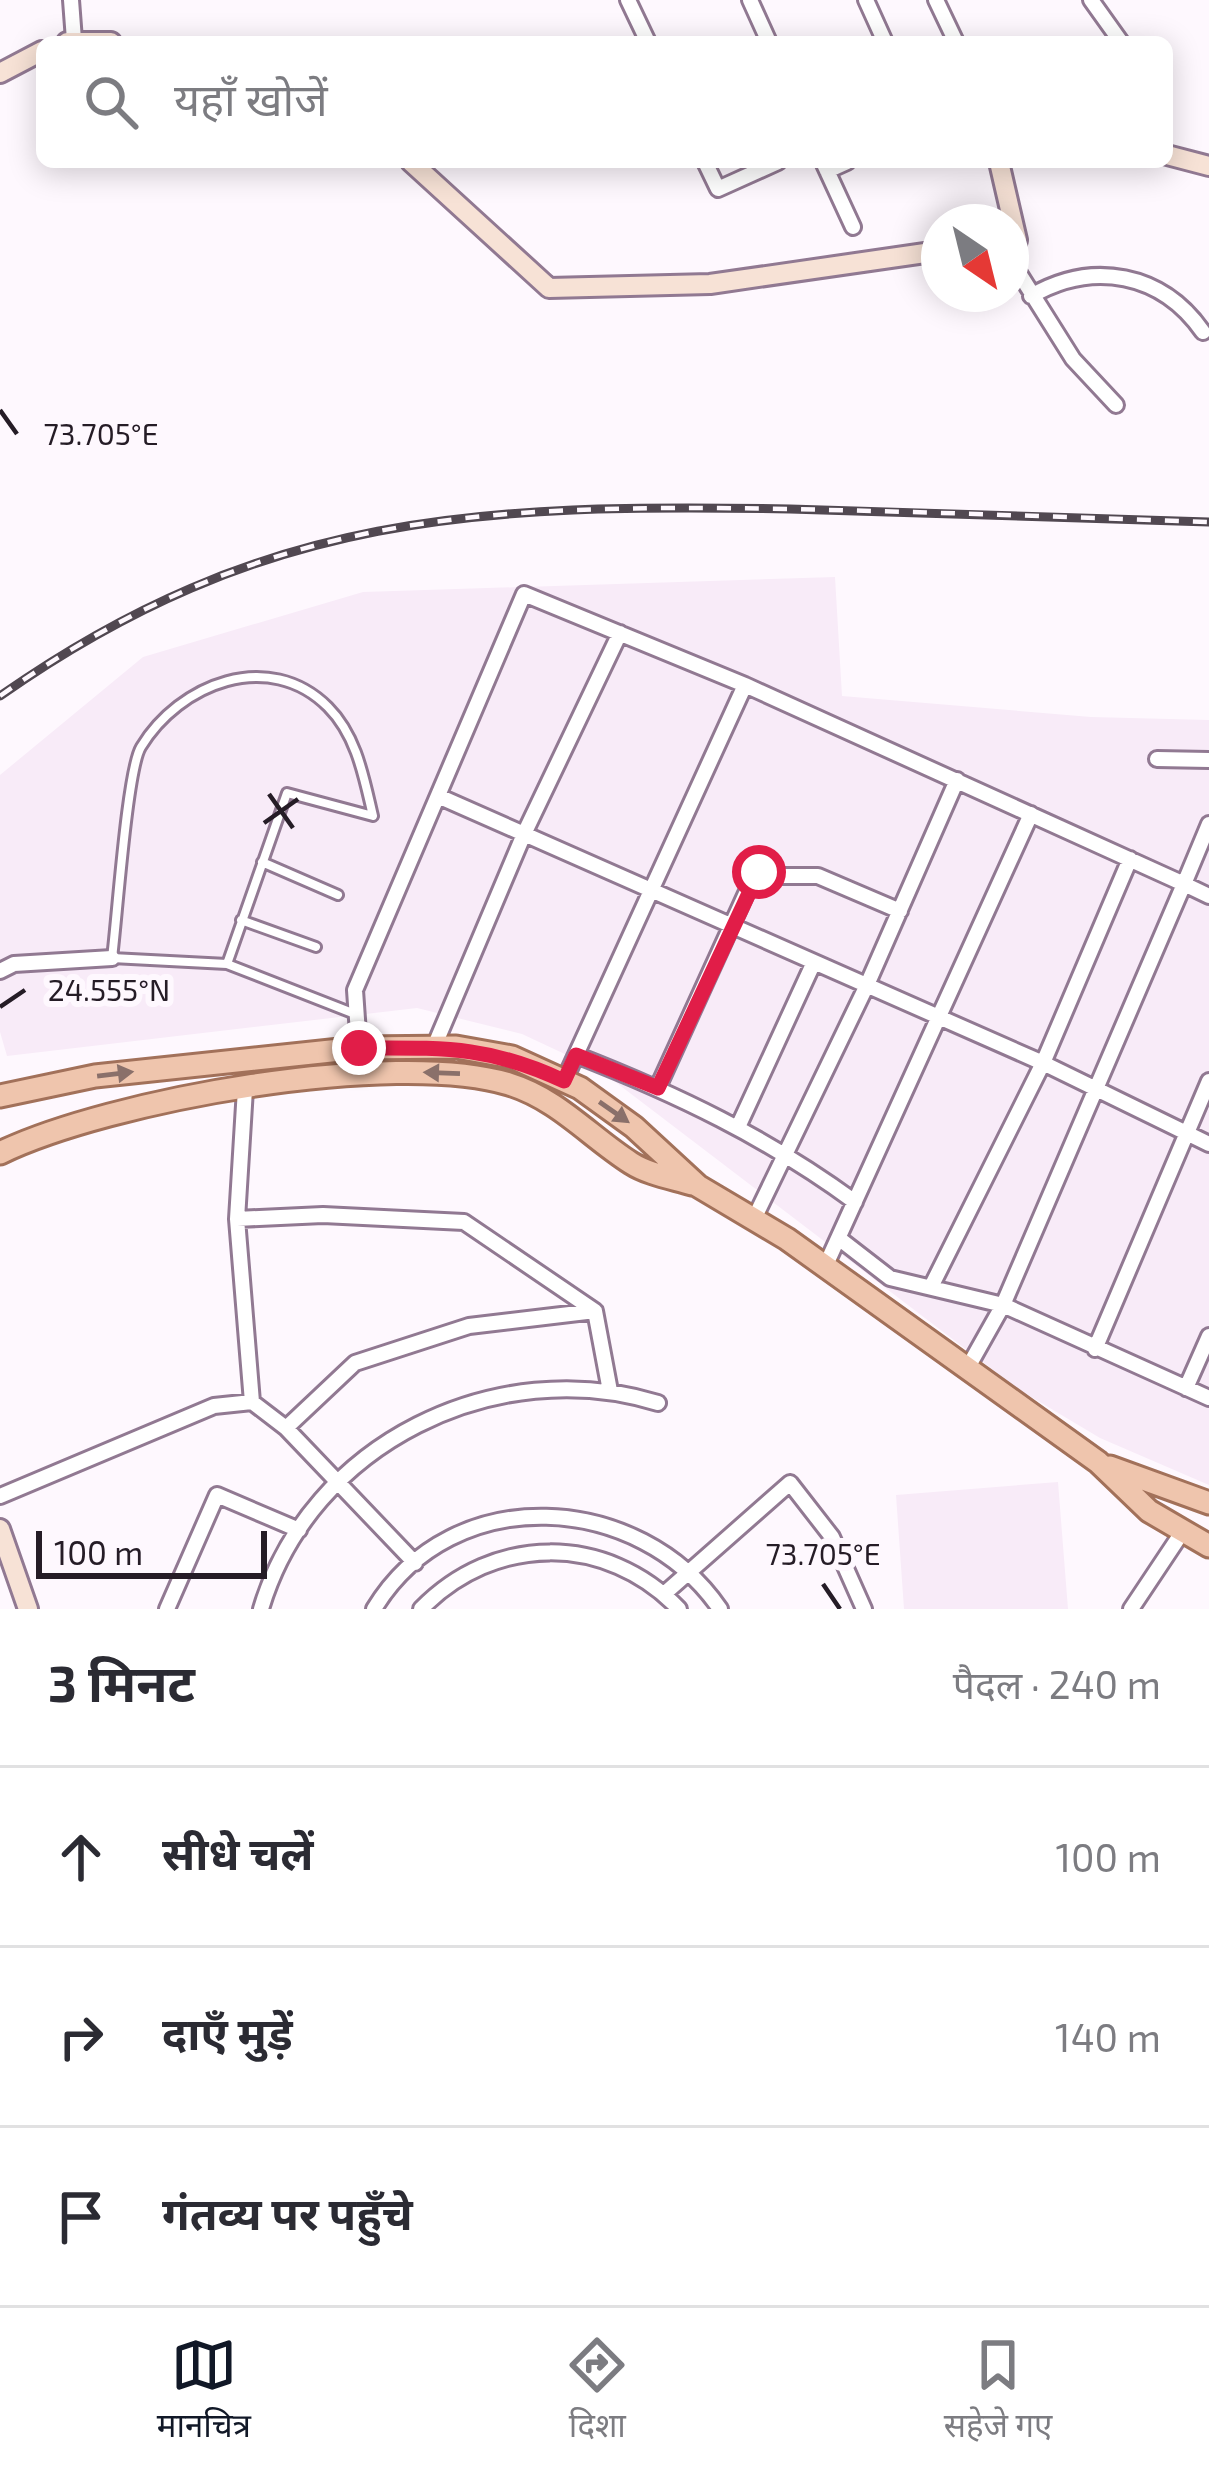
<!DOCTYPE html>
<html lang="hi">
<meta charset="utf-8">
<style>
:root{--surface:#fff;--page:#f7f7f7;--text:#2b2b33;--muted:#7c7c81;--line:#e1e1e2;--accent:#111827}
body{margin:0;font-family:"Exo 2","Noto Sans Devanagari",sans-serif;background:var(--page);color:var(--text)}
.compass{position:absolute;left:921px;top:204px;width:108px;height:108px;border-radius:50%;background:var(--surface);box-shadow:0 6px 30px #0003;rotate:145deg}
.scale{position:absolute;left:36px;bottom:30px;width:231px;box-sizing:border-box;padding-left:12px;border:6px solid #251c26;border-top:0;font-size:33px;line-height:42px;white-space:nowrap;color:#251c26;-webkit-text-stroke:9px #fef8fe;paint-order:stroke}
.stop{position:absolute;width:36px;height:36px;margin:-27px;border:9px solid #e11d48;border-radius:50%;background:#fff}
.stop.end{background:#e11d48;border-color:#fff;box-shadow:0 3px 12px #0008}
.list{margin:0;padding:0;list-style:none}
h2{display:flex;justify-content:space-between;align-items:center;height:156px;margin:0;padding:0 48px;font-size:51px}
h2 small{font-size:39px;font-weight:400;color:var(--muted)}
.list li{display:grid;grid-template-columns:78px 1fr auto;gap:36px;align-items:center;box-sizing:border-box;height:180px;padding:0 48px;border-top:3px solid var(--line)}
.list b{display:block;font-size:45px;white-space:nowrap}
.list em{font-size:39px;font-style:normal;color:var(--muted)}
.icon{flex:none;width:66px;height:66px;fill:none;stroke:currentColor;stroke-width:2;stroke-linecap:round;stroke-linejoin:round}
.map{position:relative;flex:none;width:1209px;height:1609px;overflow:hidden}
.search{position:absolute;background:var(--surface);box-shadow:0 6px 30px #0003;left:36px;right:36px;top:36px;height:132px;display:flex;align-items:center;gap:30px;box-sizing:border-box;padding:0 42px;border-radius:18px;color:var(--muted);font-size:45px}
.sheet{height:696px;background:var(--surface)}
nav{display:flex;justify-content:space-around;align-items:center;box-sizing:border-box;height:168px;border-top:3px solid var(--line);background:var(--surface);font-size:33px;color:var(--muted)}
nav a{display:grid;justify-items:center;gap:6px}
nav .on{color:var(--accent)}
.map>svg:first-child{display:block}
</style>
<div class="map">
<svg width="1209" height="1609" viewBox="0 0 1209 1609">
<rect width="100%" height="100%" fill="#fef8fe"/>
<path fill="#f8ebf8" d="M 835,577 L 842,696 L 1091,717 L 1209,720 L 1209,1485 L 1100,1438 L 1018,1389 L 601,1071 L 522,1034 L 417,1008 L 7,1056 L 0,1032 L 0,775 L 143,657 L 363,592 Z
M 1058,1482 L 1068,1609 L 904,1609 L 896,1495 Z"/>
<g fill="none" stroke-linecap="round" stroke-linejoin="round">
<defs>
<path id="lane" d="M 262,862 L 338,895
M 241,920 L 316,947
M 227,964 L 287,793 L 373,816 C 364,778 357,736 328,707 C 269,648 179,684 141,747 C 127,770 117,920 112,958 L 227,964 L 355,1014"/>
<path id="street" d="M 71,0 L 74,40
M 628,0 L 648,42
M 750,0 L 769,42
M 866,0 L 885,42
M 936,0 L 956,42
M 1091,0 L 1121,42
M 705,162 L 718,189 L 778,162
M 823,162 L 853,227
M 827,171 L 847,162
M 1012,262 L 1073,359 L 1116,405
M 1031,296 C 1093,260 1162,273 1203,332
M 1157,759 L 1209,760
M 438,796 L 1043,1063 L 1209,1144
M 1209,824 L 1184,884 L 1209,896
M 0,971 L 14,964 L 112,958
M 434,1047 L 524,834 L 620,633
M 359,1048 L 355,990 L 524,594 L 745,685 L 1184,884 L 1003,1305 L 967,1369
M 576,1055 C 676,1094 768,1138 855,1202
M 564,1081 L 745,685
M 658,1087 L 754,876 L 818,876 L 900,911
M 738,1127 L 814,962
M 237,1219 L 245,1089
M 754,1219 L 867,985 L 957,780
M 841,1240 L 890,1278 L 1003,1305 L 1209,1398
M 825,1267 L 1031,814
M 931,1287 L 1043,1063 L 1130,859
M 1095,1349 L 1209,1081
M 1186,1388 L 1209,1336
M 252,1402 L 237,1219 L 323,1215 L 464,1222 L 595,1311 L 610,1391
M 286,1428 L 355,1363 L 469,1326 L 595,1311
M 0,1496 L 214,1406 L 252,1402 L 286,1428 L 415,1563
M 664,1594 L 790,1483 L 832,1537 L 864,1609
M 167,1609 L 217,1495 L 299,1530
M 261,1609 C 310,1443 497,1353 658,1403
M 374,1609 C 452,1480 640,1492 720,1609
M 421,1609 C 494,1534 606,1533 679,1609
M 1131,1609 L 1181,1534"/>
<path id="secondary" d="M 67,42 L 111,42
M 0,73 L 42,51
M 1167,155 L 1209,166
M 411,162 L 549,288 L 710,284 L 939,251
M 999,162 L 1017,240 L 1011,262
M 0,1529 L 28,1609"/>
<path id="primary" d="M 0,1096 L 95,1076 L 359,1048 L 456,1047 L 512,1057 L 580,1088 L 634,1127 L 698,1186 L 787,1239 L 1098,1462 L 1149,1511 L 1209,1546
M 0,1153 C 109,1100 394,1049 509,1084 C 558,1099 590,1137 631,1163 C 648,1174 672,1178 692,1184
M 1110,1467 L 1209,1503"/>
</defs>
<use href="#lane" stroke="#917992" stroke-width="14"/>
<use href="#street" stroke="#917992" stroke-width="20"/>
<use href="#secondary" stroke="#917992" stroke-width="24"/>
<use href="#primary" stroke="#a2715a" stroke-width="27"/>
<use href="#lane" stroke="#fff" stroke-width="8"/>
<use href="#street" stroke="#fff" stroke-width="14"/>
<use href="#secondary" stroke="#f7e2d6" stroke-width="18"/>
<use href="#primary" stroke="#efc5ad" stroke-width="21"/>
<defs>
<path id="rail" d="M 0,696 C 264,511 480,504 790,509 C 929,512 1069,517 1209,522"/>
</defs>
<use href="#rail" stroke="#514851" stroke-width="9"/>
<use href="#rail" stroke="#fef8fe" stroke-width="4.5" stroke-dasharray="14" stroke-linecap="butt"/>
</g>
<defs><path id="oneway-solid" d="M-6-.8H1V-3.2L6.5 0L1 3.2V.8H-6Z" transform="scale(3)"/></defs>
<g fill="#8a706a">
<use href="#oneway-solid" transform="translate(442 1073) rotate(-178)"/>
<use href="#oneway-solid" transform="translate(115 1074) rotate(-7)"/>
<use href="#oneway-solid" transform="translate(614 1112) rotate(35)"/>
</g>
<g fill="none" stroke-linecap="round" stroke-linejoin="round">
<path stroke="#e11d48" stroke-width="15" d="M 359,1048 C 442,1048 487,1045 564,1081 L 576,1055 L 658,1088 L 759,872"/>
</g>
<path fill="none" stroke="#251c26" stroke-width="4.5" d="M 0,410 L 17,434M 269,794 L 293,828M 264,823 L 298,799M 0,1007 L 25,990M 823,1584 L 840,1609"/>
<g font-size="30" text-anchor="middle" fill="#251c26" stroke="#fef8fe" stroke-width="12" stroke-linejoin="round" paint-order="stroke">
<text x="101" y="445">73.705°E</text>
<text x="109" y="1001">24.555°N</text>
<text x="823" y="1565">73.705°E</text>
</g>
</svg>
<svg class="compass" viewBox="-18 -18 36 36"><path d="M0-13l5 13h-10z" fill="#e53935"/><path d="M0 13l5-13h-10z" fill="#7c7c81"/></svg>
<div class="scale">100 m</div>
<div class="stop" style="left:759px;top:872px"></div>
<div class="stop end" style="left:359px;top:1048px"></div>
<div class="search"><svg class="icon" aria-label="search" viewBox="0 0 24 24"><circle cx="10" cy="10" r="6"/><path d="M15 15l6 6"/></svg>यहाँ खोजें</div>
</div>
<section class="sheet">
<h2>3 मिनट<small>पैदल · 240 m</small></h2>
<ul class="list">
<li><svg class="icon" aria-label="ahead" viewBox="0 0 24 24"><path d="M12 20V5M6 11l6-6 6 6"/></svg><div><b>सीधे चलें</b></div><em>100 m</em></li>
<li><svg class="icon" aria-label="right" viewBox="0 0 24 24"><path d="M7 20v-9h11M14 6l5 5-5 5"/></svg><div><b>दाएँ मुड़ें</b></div><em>140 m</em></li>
<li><svg class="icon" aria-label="arrive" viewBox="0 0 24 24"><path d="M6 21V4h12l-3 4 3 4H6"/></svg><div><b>गंतव्य पर पहुँचे</b></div></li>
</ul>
</section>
<nav>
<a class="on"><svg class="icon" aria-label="map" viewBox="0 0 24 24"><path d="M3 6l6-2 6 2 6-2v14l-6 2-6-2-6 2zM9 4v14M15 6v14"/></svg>मानचित्र</a>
<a><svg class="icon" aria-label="directions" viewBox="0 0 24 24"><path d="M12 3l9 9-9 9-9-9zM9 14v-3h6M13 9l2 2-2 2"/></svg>दिशा</a>
<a><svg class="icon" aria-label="saved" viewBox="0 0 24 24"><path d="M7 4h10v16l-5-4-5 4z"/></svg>सहेजे गए</a>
</nav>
